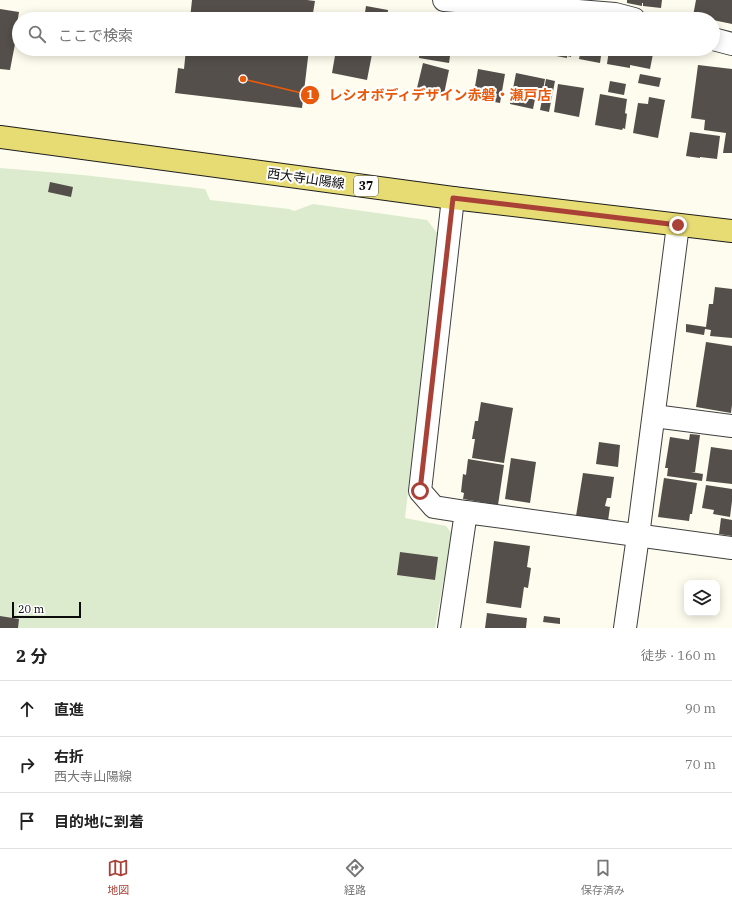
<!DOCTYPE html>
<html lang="ja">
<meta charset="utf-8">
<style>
:root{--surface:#fff;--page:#f6f6f6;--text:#222;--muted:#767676;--line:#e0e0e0;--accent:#aa4137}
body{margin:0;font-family:"IBM Plex Serif","Noto Sans JP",serif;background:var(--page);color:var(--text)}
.controls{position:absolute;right:12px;bottom:12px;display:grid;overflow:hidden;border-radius:8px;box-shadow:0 2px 10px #0003}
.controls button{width:36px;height:36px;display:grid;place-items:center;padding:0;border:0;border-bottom:1px solid var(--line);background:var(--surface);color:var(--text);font:20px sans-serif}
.scale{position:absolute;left:12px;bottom:10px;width:69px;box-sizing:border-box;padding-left:4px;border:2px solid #0c0c0c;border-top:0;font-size:11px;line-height:14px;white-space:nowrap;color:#0c0c0c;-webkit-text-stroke:3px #fff;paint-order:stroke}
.stop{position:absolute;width:12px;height:12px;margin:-9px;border:3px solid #aa4137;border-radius:50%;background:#fff}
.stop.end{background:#aa4137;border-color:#fff;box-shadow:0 1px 4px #0008}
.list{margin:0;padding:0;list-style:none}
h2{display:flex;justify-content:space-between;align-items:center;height:52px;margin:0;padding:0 16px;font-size:17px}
h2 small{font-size:13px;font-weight:400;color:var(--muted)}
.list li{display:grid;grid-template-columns:26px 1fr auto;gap:12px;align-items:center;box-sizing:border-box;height:56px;padding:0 16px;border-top:1px solid var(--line)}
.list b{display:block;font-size:15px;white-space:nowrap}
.list p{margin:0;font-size:13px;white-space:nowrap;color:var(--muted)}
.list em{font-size:13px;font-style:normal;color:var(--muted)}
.icon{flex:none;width:22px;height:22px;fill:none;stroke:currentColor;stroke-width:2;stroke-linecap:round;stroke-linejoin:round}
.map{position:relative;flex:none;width:732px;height:628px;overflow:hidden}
.search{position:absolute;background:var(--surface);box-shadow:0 2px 10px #0003;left:12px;right:12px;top:12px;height:44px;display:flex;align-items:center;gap:10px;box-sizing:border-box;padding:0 14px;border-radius:22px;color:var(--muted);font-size:15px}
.sheet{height:220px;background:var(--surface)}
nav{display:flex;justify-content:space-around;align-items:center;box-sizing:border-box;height:56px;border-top:1px solid var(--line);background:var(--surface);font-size:11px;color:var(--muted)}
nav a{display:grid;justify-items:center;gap:2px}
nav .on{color:var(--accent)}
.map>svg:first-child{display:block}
</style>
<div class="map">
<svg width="732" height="628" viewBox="0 0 732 628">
<rect width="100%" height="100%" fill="#fdfcee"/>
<path fill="#dcebcd" d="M 0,168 L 83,175 L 205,189 L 210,200 L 289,209 L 294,211 L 313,204 L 427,220 L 438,234 L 405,518 L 446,526 L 452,534 L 435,628 L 0,628 Z"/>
<path fill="#544f4a" d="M 192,0 L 307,0 L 315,1 L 312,19 L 190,19 Z
M 627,0 L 662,0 L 661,8 L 643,6 L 643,3 L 642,3 L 642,6 L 627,3 Z
M 696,0 L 732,0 L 732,24 L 713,20 L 713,19 L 707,19 L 693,16 Z
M 366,6 L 388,10 L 387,19 L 364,19 Z
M 0,9 L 19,12 L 15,36 L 19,36 L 18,45 L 15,44 L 10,70 L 0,69 Z
M 426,13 L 452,17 L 452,19 L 425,19 Z
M 186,49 L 309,49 L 302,108 L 175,93 L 178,68 L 184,69 Z
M 420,49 L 451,49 L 449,63 L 419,58 Z
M 541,49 L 570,49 L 569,51 L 572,51 L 571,57 L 567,56 L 567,58 L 540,53 Z
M 581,49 L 602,49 L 600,63 L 579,59 Z
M 617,49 L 654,49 L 650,69 L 630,65 L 630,68 L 607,64 L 609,50 L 616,51 Z
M 336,50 L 354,53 L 355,51 L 372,54 L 367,80 L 332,73 Z
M 423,63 L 449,70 L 444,94 L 417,88 Z
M 698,65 L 732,69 L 732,153 L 723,153 L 726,133 L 704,130 L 705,120 L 691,118 Z
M 478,69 L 505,74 L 500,103 L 473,98 Z
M 516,73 L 545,79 L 541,101 L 535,99 L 533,109 L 510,104 Z
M 640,74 L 661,78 L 659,87 L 638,83 Z
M 546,79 L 555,81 L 549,112 L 540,110 Z
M 610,81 L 626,84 L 624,95 L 608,92 Z
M 558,84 L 584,88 L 579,117 L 554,112 Z
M 600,94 L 627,99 L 625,113 L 627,114 L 625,129 L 623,128 L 622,130 L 595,125 Z
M 649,97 L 665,100 L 658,138 L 633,133 L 638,103 L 648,104 Z
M 690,132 L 720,136 L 717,159 L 700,157 L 700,158 L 686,156 Z
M 50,182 L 73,187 L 71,197 L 48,192 Z
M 715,287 L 732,289 L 732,338 L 710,336 L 711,330 L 705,329 L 704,335 L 686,332 L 686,324 L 706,327 L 709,304 L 713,304 Z
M 706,342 L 732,346 L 732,405 L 731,413 L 696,407 Z
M 481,402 L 513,408 L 504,463 L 472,458 L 475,439 L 472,439 L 475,421 L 478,421 Z
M 690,434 L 700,435 L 695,472 L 691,472 L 703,474 L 702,481 L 667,476 L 668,468 L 665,468 L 670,437 L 689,440 Z
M 599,442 L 620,445 L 618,467 L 596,464 Z
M 711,447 L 732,450 L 732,484 L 706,481 Z
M 511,458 L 536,462 L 530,503 L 505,499 Z
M 468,459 L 504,465 L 498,505 L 463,499 L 464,493 L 461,492 L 463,474 L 466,475 Z
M 583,473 L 614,477 L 611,498 L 607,498 L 605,506 L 610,507 L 608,521 L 576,516 Z
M 664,478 L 697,483 L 692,514 L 690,514 L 689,521 L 658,517 Z
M 706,485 L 732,489 L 732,501 L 730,517 L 713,514 L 714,510 L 702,508 Z
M 721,518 L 732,520 L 732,536 L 719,534 Z
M 494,541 L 530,546 L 527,567 L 531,568 L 528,588 L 524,587 L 521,608 L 486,603 Z
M 400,552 L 438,557 L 435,580 L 397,575 Z
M 487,613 L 527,618 L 526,628 L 485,628 Z
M 0,616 L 19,619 L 18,628 L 0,628 Z
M 544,616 L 560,618 L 560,624 L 543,622 Z"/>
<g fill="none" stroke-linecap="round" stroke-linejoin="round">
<defs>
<path id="minor" d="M 444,0 L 615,14 L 634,19
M 713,39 L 732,44
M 654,416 L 732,426
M 466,512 L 732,548
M 449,628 L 466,512 L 434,507 L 420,491 L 453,198"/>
<path id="tertiary" d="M 625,628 L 638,536 L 678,225"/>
<path id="primary" d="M 0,137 L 453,198 L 732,231"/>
</defs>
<use href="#minor" stroke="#3f3f3f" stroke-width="24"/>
<use href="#tertiary" stroke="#3f3f3f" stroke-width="24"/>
<use href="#primary" stroke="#1d1d1d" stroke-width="24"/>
<use href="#minor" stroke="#fff" stroke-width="22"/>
<use href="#tertiary" stroke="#fff" stroke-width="22"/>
<use href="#primary" stroke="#e7db74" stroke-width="22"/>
</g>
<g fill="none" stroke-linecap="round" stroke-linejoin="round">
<path stroke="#aa4137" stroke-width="5" d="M 420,491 L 453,198 L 678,225"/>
</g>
<g text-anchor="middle" stroke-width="4" stroke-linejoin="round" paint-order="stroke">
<rect fill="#fff" stroke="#555" stroke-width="1" x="354" y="176" width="24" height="20" rx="3"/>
<g font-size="12" font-weight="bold" fill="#0c0c0c">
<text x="366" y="190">37</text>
</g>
<g font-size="13" fill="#0c0c0c" stroke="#fff">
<text transform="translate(306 178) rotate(8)" y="5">西大寺山陽線</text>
</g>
</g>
<path fill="none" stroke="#e8590c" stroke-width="1.5" d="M243 79L310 95"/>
<g fill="#e8590c" stroke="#fff" stroke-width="1.5">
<circle cx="243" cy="79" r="4"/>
<circle cx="310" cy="95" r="10"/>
</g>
<g font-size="12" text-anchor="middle" font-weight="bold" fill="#fff">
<text x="310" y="99">1</text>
</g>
<g font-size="14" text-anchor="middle" font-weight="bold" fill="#e8590c" stroke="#fff" stroke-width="4" stroke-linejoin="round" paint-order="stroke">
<text x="440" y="100">レシオボディデザイン赤磐・瀬戸店</text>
</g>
</svg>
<div class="controls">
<button><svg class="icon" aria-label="layers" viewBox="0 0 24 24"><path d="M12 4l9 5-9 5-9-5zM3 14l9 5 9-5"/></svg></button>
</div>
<div class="scale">20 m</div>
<div class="stop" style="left:420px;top:491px"></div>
<div class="stop end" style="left:678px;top:225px"></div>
<div class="search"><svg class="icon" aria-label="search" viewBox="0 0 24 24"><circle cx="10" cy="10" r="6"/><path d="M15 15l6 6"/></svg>ここで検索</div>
</div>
<section class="sheet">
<h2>2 分<small>徒歩 · 160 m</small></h2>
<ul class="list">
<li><svg class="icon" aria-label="ahead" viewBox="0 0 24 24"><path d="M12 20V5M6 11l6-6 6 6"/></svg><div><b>直進</b></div><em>90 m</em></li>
<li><svg class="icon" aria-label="right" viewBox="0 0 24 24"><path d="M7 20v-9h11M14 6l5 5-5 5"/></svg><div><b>右折</b><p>西大寺山陽線</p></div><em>70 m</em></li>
<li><svg class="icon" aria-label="arrive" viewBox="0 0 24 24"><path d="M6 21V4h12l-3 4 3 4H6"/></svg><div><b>目的地に到着</b></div></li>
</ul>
</section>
<nav>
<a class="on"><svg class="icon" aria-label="map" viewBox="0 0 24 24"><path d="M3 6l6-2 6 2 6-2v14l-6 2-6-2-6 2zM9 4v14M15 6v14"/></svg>地図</a>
<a><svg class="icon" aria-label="directions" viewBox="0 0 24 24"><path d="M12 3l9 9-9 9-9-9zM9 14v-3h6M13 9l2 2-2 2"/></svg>経路</a>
<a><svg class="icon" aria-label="saved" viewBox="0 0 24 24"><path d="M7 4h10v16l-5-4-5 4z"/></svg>保存済み</a>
</nav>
